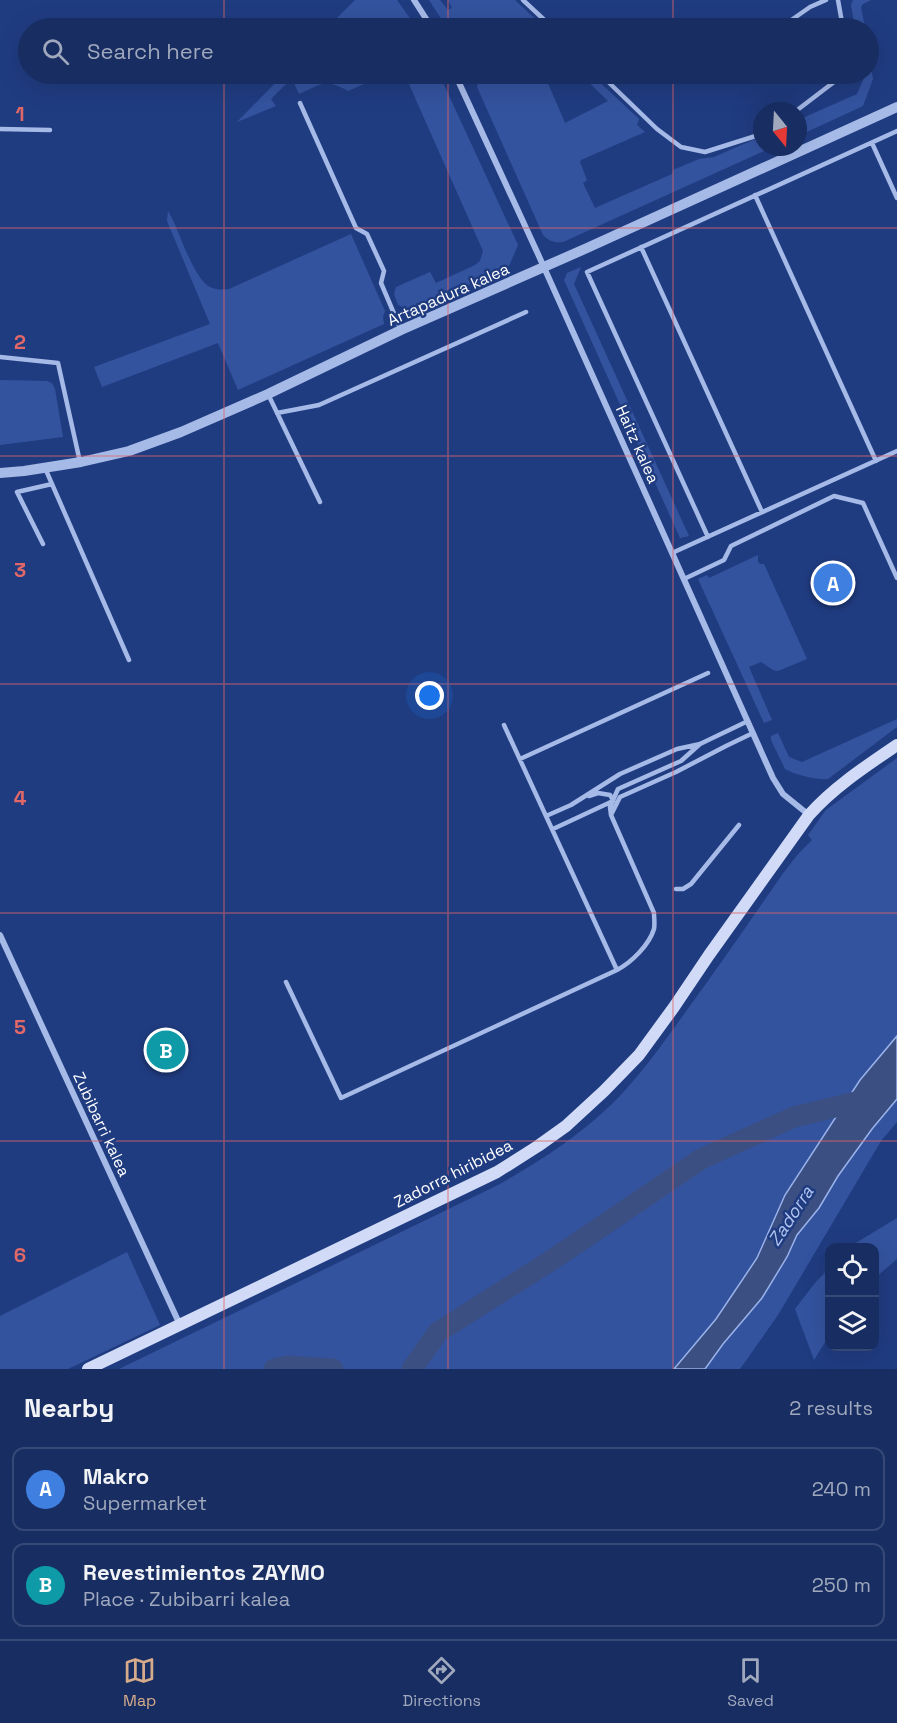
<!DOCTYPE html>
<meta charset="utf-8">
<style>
:root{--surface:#182d61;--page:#213567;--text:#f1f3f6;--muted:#9fa8bd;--line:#364976;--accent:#d6ab8b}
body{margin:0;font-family:"Space Grotesk",sans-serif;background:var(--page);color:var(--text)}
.controls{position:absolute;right:18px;bottom:18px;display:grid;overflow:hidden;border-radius:12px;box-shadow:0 6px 24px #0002}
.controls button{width:54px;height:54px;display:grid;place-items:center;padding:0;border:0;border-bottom:2px solid var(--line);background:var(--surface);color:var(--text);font:30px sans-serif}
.compass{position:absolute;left:753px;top:102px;width:54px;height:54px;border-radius:50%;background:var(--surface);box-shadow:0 6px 24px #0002;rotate:162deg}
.you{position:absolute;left:430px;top:696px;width:21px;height:21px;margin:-15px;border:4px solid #fff;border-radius:50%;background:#1a73e8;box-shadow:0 0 0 9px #1a73e833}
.badge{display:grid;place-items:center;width:39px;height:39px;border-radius:50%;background:var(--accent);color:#fff;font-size:20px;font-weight:700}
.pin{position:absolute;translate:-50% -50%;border:3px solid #fff;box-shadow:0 2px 6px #0006}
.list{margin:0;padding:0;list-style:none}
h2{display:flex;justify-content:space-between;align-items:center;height:78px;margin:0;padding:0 24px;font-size:26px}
h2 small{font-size:20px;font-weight:400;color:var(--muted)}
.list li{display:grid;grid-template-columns:39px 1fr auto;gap:18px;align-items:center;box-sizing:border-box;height:84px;margin:0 12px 12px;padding:0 12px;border:2px solid var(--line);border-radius:12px}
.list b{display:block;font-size:22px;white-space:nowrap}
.list p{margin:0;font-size:20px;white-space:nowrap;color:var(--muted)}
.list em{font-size:20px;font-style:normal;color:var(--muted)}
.icon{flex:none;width:33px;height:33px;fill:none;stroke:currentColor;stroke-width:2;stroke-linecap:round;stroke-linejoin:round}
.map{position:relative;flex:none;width:897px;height:1369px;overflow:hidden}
.search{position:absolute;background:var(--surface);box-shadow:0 6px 24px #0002;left:18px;right:18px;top:18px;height:66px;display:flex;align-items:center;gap:15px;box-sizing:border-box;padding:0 21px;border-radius:33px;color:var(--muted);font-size:22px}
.sheet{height:270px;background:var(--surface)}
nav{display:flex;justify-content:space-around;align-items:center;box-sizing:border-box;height:84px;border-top:2px solid var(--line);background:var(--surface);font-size:16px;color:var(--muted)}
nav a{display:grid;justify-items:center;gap:3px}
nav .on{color:var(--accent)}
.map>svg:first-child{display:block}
</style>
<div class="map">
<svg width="897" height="1369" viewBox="0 0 897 1369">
<rect width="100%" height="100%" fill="#203c81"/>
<path fill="#34539f" d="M 355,0 L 397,0 L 417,28 L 327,28 Z
M 429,0 L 440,0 L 448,10 L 452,8 L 448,0 L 515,0 L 545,28 L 447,28 Z
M 853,0 L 871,0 L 863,4 L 861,7 L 865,28 L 855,28 L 851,5 Z
M 869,52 L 873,79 L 863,106 L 798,136 L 798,120 L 857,94 L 864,78 L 863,74 L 868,74 Z
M 284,74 L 387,74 L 348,91 C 324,78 323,84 299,94 L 293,81 L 285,85 L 271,99 L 276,106 L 237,122 Z
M 400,74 L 439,74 L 518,245 L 509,266 L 409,312 L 405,308 L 398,305 L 394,294 L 396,287 L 430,272 L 436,283 L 475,265 L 480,261 L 483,251 L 408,82 Z
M 480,74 L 544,74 L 565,123 L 608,101 L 583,77 L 582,74 L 591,74 L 639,119 L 637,125 L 645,132 L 581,160 L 580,162 L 587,180 L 583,183 L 595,208 L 672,174 L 673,170 L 699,159 L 714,157 L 762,136 L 762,147 L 773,147 L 563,242 C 554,243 549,241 543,235 L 477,87 Z
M 168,211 L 172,218 C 180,235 195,280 210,287 C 217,290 222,290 229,289 L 351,234 L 385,311 L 383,317 L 384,324 L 238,390 L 218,343 L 102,387 L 94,367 L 210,324 L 167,221 Z
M 581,267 L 574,284 L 689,536 L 680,538 L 564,280 L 567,273 Z
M 0,380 L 47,381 L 52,383 L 55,389 L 63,437 L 0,445 Z
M 758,555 L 758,562 L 760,564 L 764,564 L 807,659 L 778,671 L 773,670 L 761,662 L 749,667 L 772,720 L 764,723 L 698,579 L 707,575 L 709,578 Z
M 897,719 L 897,727 L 828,779 C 815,780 796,775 785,769 L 771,740 L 771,736 L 778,733 L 789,757 L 802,762 Z
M 897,758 L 897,1036 L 860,1080 L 785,1195 L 757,1258 L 716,1319 L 674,1369 L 119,1369 L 498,1185 C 539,1162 579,1136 613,1103 C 641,1075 664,1042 687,1010 C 720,965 752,918 784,872 L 799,853 L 812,840 L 808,835 L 826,810 Z
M 897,1099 L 897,1122 L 881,1141 L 778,1315 L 740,1369 L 705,1369 L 723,1344 L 762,1298 L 787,1257 L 797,1235 L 819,1208 L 838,1176 L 872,1129 Z
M 897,1218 L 897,1259 L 875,1278 L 874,1248 L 849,1247 Z
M 127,1252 L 160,1325 L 68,1369 L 0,1369 L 0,1316 Z
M 829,1268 L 829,1336 L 814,1360 L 795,1309 L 815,1283 Z"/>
<path fill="#3b4f83" stroke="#9ab3ea" stroke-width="1.5" d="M 897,1036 L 897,1099 L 872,1129 L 838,1176 L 819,1208 L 797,1235 L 787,1257 L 762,1298 L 723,1344 L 705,1369 L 674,1369 L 716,1319 L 757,1258 L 785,1195 L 860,1080 Z"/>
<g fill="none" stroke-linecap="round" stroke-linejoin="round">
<path stroke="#3b4f83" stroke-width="21" d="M 274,1369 L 288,1366 L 333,1369
M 412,1369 L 438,1332 L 555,1258 L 701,1159 L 794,1117 L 872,1098"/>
<path stroke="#a6bae8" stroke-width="4.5" d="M 523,0 L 553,28
M 838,0 L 843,28
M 790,21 L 810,7 L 826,0
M 600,74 L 657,129 L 681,147 L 705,152 L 762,134
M 300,103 L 356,228 L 367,234 L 384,271 L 381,283 L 401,330
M 796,111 L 834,82 L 838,74
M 0,129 L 50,130
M 872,143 L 897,198
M 755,195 L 876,461
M 641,247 L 762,512
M 0,357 L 58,363 L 80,462
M 268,394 L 320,502
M 277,413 L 319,405 L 526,312
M 45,468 L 129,660
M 708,537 L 587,272 L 897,131
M 43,544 L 17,492 L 52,484
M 672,553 L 897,451
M 684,579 L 724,560 L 731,546 L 834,496 L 863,503 L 897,578
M 504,725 L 617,970
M 700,744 L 681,761 L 618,789 L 610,807 L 611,815 L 620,797 L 676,772 L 726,746 L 753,733
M 520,759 L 708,673
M 589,796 L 598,793 L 610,795 L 613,800
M 546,816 L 571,805 L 620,774 L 677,749 L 700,744 L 748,721
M 553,829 L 613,801
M 676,889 L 683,889 L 691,884 L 739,825
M 286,982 L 341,1098 L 617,970 C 632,962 649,945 654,929 C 655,924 654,918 654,913 L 611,815"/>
<path stroke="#a6bae8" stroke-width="6" d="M 414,0 L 432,28
M 455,74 L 538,254 L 773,778 L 783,794 L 809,815
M 0,935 L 180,1325"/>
<path stroke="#a6bae8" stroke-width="10" d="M 0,473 L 24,471 L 81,462 L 129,451 L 181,432 L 268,394 L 401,330 L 587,248 L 897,107"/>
<path stroke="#d1dbf7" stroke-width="12" d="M 88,1369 L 497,1172 L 538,1146 L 566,1126 L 604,1091 L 639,1055 L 674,1007 L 709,955 L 809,815 C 834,787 866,766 897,745"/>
</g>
<path fill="none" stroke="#e26868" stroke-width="1.5" stroke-opacity="0.55" d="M 224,0 L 224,28M 448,0 L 448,28M 673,0 L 673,28M 224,74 L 224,1369M 448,74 L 448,1369M 673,74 L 673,1369M 0,228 L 897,228M 0,456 L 897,456M 0,684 L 897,684M 0,913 L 897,913M 0,1141 L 897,1141"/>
<g text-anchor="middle" stroke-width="5" stroke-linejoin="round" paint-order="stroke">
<g font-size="16" fill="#fff" stroke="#203c81">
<text transform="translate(448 294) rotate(-24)" y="6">Artapadura kalea</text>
<text transform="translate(638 444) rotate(66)" y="6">Haitz kalea</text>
<text transform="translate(102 1124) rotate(65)" y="6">Zubibarri kalea</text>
<text transform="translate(453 1173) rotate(-27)" y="6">Zadorra hiribidea</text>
</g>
<g font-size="18" font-style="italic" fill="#b1c4f0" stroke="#203c81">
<text transform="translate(791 1216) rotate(-57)" y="6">Zadorra</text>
</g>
</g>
<g font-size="20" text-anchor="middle" font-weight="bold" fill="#e26868" stroke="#203c81" stroke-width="5" stroke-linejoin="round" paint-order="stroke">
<text x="20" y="121">1</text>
<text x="20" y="349">2</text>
<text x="20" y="577">3</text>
<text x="20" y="805">4</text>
<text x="20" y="1034">5</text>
<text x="20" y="1262">6</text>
</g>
</svg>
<div class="controls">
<button><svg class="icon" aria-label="locate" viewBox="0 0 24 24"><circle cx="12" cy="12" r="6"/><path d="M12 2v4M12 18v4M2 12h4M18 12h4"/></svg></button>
<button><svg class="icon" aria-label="layers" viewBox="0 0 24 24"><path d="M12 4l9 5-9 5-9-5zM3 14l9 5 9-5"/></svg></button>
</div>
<svg class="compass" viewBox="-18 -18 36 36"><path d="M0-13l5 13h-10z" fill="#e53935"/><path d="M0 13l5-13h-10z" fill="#9fa8bd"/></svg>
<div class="you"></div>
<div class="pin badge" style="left:833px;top:583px;background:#3f7fe0">A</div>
<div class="pin badge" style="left:166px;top:1050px;background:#0f9aa8">B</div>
<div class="search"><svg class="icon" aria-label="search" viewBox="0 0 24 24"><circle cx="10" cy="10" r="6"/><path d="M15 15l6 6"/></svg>Search here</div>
</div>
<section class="sheet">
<h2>Nearby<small>2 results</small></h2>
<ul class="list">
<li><span class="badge" style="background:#3f7fe0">A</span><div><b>Makro</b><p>Supermarket</p></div><em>240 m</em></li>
<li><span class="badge" style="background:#0f9aa8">B</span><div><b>Revestimientos ZAYMO</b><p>Place · Zubibarri kalea</p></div><em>250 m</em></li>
</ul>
</section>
<nav>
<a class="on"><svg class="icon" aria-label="map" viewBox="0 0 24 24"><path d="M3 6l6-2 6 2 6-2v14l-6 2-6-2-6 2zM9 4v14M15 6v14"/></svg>Map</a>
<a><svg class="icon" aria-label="directions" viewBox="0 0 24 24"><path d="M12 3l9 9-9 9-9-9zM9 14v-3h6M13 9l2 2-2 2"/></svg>Directions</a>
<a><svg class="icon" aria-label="saved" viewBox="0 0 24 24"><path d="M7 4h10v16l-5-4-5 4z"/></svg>Saved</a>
</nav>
